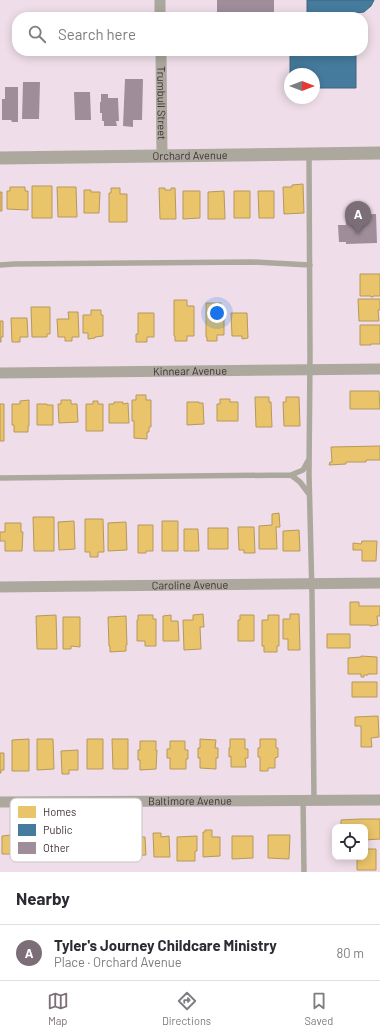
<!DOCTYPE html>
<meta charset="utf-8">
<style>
:root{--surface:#fff;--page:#f7f7f7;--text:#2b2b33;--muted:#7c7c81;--line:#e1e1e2;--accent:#7c6e77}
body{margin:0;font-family:Barlow,sans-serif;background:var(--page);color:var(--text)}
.controls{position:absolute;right:12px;bottom:12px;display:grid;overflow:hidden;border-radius:8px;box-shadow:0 2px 10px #0003}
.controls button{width:36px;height:36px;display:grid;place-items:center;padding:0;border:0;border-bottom:1px solid var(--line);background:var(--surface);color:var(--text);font:20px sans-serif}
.compass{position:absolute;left:284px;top:68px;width:36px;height:36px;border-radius:50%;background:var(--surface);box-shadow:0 2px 10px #0003;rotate:90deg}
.you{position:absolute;left:217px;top:313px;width:14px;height:14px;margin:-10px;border:3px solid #fff;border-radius:50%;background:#1a73e8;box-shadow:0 0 0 6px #1a73e833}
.badge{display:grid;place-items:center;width:26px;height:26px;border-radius:50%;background:var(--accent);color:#fff;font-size:13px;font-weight:700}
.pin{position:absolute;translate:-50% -33px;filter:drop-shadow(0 1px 2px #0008)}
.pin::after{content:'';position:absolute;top:21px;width:14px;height:12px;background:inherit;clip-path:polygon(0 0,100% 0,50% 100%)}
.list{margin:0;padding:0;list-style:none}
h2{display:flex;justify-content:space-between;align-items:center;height:52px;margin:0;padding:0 16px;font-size:17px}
h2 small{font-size:13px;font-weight:400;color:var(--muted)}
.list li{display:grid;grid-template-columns:26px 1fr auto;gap:12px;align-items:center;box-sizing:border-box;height:56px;padding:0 16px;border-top:1px solid var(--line)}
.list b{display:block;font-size:15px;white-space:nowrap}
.list p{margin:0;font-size:13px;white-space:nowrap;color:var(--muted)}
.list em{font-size:13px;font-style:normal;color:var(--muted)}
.icon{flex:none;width:22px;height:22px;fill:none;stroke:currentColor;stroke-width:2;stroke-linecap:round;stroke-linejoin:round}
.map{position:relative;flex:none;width:380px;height:872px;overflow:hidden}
.search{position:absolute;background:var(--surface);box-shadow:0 2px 10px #0003;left:12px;right:12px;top:12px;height:44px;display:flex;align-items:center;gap:10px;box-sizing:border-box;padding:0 14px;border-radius:16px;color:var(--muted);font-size:15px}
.sheet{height:108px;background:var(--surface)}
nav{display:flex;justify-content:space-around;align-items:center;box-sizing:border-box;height:56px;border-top:1px solid var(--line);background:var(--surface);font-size:11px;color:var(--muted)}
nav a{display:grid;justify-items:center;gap:2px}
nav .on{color:var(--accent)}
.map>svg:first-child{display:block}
</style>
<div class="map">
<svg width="380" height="872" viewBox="0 0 380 872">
<rect width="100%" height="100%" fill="#efdee9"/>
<path fill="#e9c46a" stroke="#b6985c" d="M 303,184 L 304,213 L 284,214 L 283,187 L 292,187 L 292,185 Z
M 32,186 L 52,186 L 52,218 L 32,218 Z
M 10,187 L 25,187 L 25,191 L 28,191 L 28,210 L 7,209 L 7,191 L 10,191 Z
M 57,187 L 76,187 L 77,217 L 58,217 Z
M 111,188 L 120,188 L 120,194 L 127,194 L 127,222 L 109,222 L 109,193 L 111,193 Z
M 159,188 L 165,188 L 165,190 L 171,190 L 171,188 L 175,188 L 176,219 L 160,219 Z
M 84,190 L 91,190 L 91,192 L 100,192 L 99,213 L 84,213 Z
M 183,191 L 200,191 L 200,218 L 183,219 Z
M 224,191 L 225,219 L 208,219 L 208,192 Z
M 234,191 L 250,191 L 250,218 L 234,218 Z
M 258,191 L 274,191 L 274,218 L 259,218 Z
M 0,192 L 2,192 L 2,211 L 0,211 Z
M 360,274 L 380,274 L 380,296 L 373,296 L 373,297 L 371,297 L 371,296 L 360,296 Z
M 358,299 L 380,299 L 380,310 L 378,310 L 379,321 L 359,321 Z
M 174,300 L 187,300 L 187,306 L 194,306 L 194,336 L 187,336 L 187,341 L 175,341 L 175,336 L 174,336 Z
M 206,303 L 221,303 L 221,307 L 224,307 L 224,335 L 217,335 L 217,341 L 207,341 L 207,337 L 206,337 Z
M 31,307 L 50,307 L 50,334 L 47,334 L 47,337 L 32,337 Z
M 91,310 L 101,310 L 101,315 L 103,315 L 103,336 L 95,337 L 95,338 L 88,339 L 88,333 L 83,333 L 83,315 L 91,315 Z
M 68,312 L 78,312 L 79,337 L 72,337 L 72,341 L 65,341 L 65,337 L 58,337 L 57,319 L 69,319 Z
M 138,313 L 154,313 L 154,337 L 147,337 L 147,342 L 136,342 L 136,334 L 138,334 Z
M 231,313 L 247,313 L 248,338 L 242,339 L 242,336 L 232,336 Z
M 11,318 L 27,318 L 28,337 L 20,337 L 20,342 L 12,342 Z
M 0,321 L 3,321 L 3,337 L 1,337 L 1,342 L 0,342 Z
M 360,325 L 380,325 L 380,344 L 371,344 L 371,345 L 360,345 Z
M 350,391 L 379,391 L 380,409 L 350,409 Z
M 136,395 L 146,395 L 146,400 L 151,400 L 151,427 L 149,427 L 149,432 L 147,432 L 147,439 L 134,438 L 134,421 L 132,421 L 132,400 L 136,400 Z
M 255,397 L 269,397 L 269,402 L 271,402 L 272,427 L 256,427 Z
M 286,397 L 299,397 L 300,426 L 284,426 L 283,402 L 286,402 Z
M 220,399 L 230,399 L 230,402 L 238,402 L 238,421 L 217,421 L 217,404 L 220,404 Z
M 29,400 L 29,426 L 28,426 L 28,432 L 14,432 L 14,425 L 12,425 L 12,404 L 20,404 L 20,401 Z
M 61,400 L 71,400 L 71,404 L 77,404 L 78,422 L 59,423 L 58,404 L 61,404 Z
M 93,401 L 98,401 L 98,404 L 103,404 L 103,431 L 86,431 L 86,404 L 93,404 Z
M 114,402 L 123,402 L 123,404 L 128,403 L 129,423 L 109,423 L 109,404 L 114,404 Z
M 187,402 L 199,402 L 199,403 L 203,403 L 204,424 L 187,425 Z
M 0,404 L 4,404 L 4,441 L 0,441 Z
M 37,404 L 47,404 L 47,405 L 53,405 L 53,425 L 37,425 Z
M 380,446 L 380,460 L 366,460 L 366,462 L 346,462 L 346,464 L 329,465 L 330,462 L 332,462 L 331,447 Z
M 279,513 L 280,527 L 276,527 L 277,549 L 259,549 L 259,526 L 272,525 L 272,514 Z
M 33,517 L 54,517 L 54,551 L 34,551 Z
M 85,519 L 103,519 L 104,552 L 98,552 L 98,557 L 90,557 L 90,552 L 85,552 Z
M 74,521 L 75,549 L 59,550 L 58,522 Z
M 162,521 L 178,521 L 178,551 L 162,551 Z
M 126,522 L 127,550 L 108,551 L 108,523 Z
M 5,523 L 21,523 L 21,532 L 23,532 L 22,551 L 5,551 L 5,541 L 0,541 L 0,532 L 5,532 Z
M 138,525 L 153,525 L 153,551 L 146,551 L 146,553 L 138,553 Z
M 238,527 L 254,527 L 255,553 L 244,553 L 244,550 L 239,550 Z
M 208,528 L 228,528 L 228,549 L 208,549 Z
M 184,529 L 198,529 L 199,551 L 184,551 Z
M 299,530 L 300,551 L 283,551 L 283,531 Z
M 362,541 L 377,541 L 376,561 L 362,561 L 362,550 L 353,550 L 353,543 L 361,544 Z
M 350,602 L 359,602 L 359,606 L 380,606 L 380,616 L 377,616 L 378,625 L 370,626 L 370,625 L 350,625 Z
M 203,614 L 204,627 L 200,627 L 201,649 L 184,650 L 183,620 L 193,620 L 193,615 Z
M 290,614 L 299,614 L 300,650 L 288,650 L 288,639 L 283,639 L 283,619 L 290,619 Z
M 56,615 L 57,649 L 37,649 L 36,616 Z
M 138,615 L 153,615 L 153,619 L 156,619 L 156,646 L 145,646 L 145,641 L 137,641 L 137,620 L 138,620 Z
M 171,615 L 171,621 L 178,621 L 179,641 L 163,641 L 163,616 Z
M 240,615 L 254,615 L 254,641 L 238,641 L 238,620 L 240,620 Z
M 268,615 L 279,615 L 279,646 L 277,646 L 277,652 L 264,652 L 264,646 L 262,646 L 262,620 L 268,620 Z
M 126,616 L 127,645 L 126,645 L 126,651 L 110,652 L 110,646 L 109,646 L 108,617 Z
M 63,617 L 80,617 L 80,647 L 71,646 L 71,649 L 63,649 Z
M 327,634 L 350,634 L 350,648 L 327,648 Z
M 361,656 L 377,657 L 377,674 L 368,674 L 368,675 L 364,675 L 364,677 L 361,677 L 361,674 L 348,674 L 348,658 L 361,657 Z
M 352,682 L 377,682 L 377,697 L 352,697 Z
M 378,716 L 379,737 L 371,738 L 372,747 L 361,747 L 361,726 L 355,726 L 355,717 Z
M 29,739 L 29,771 L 12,771 L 12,740 Z
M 37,739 L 53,739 L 54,769 L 37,770 Z
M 87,739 L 103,739 L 103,769 L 87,769 Z
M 112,739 L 128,739 L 128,769 L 113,769 Z
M 200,739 L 216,740 L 215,748 L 218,748 L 218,758 L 216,758 L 216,769 L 200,768 L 200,758 L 198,758 L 198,748 L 200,748 Z
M 230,739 L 245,739 L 245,749 L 248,749 L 248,758 L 245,758 L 246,767 L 231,767 L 231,756 L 229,757 L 229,748 L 230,748 Z
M 260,739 L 276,739 L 276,748 L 278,748 L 278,757 L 275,758 L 275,768 L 268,768 L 268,771 L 260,771 L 260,757 L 258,757 L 258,748 L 260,748 Z
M 140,741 L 156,741 L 156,751 L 157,750 L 156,769 L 140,770 L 140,760 L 138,760 L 138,750 L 140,750 Z
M 170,741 L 185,741 L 185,750 L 188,750 L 188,759 L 186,759 L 186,769 L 170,769 L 170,758 L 167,758 L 167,749 L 170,749 Z
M 78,750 L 78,770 L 69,770 L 69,774 L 62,774 L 61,751 Z
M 0,753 L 4,753 L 4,770 L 1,770 L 1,773 L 0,773 Z
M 361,819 L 380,819 L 380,839 L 365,840 L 365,827 L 337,827 L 337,826 L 341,826 L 341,820 Z
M 205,830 L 212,830 L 212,837 L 220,837 L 220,856 L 203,857 L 203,832 L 205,832 Z
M 12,833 L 21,833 L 21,854 L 2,854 L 2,836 L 12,835 Z
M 153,833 L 161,833 L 161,837 L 169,836 L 170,857 L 154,857 Z
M 134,834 L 139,834 L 139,837 L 145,837 L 146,855 L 127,856 L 127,837 L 134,837 Z
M 268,835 L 290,835 L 289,859 L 268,858 Z
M 197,836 L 197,851 L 195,851 L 195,861 L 177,861 L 177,837 Z
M 232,836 L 253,836 L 253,858 L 232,859 Z
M 365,849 L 376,849 L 376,870 L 357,870 L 357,857 L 365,857 Z"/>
<path fill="#457b9d" stroke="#43657f" d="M 307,0 L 374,0 L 371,6 L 364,12 L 356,13 L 356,17 L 290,17 L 290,13 L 307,13 Z
M 290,51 L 356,51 L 356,88 L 314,88 L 314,74 L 290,74 Z"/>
<path fill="#a08d9a" d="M 217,0 L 274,0 L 274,17 L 217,17 Z
M 125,79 L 143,79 L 142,120 L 133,120 L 133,127 L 123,126 Z
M 23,82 L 40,82 L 39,119 L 22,119 Z
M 5,87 L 18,87 L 18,122 L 12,122 L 11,120 L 2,120 L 2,99 L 5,99 Z
M 74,92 L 90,92 L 91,120 L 75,120 Z
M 101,94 L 108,94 L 108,98 L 118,98 L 119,121 L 116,121 L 117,126 L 104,126 L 104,121 L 102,121 L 102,113 L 100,113 L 100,102 L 101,102 Z
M 376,214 L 377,243 L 346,244 L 346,242 L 339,242 L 338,225 L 346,225 L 345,215 Z"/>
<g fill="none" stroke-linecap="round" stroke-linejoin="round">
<path stroke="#ada89e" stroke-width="5.5" d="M 309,154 L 310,356 L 309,474 L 312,595 L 314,800
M 0,265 L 14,264 L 252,262 L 310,265
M 291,475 L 303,470 L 309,459
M 0,478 L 291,475 L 300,482 L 309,494
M 303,800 L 304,872"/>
<g stroke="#ada89e" stroke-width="11">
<path d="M 160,0 L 160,17"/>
<path id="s1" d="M 161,51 L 162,156"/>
<path id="s2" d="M 0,373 L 380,369"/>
<path id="s3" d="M 0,587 L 380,583"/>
<path id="s4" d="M 0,802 L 380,800"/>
</g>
<path stroke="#ada89e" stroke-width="13" id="s5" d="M 0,158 L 380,153"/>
</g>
<g text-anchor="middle" stroke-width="4" stroke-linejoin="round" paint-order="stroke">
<g font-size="11" fill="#3e323a" stroke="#fff">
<text dy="4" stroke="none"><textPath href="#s1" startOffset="52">Trumbull Street</textPath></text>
<text dy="4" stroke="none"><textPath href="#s5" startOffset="190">Orchard Avenue</textPath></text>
<text dy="4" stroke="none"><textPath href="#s2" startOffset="190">Kinnear Avenue</textPath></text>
<text dy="4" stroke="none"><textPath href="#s3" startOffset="190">Caroline Avenue</textPath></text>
<text dy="4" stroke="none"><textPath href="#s4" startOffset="190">Baltimore Avenue</textPath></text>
</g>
</g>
<rect x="10" y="798" width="132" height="64" rx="6" fill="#fff" stroke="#c5c2c4" stroke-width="1"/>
<rect x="18" y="806" width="18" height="12" fill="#e9c46a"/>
<rect x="18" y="824" width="18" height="12" fill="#457b9d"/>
<rect x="18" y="842" width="18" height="12" fill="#a08d9a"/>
<g font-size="11" fill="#3e323a">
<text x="43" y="816">Homes</text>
<text x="43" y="834">Public</text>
<text x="43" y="852">Other</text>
</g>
</svg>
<div class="controls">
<button><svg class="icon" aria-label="locate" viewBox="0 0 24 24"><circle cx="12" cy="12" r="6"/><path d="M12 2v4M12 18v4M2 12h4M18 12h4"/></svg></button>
</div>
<svg class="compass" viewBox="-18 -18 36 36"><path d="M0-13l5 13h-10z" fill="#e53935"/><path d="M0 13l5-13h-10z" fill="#7c7c81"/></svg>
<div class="you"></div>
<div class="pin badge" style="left:358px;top:234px">A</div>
<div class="search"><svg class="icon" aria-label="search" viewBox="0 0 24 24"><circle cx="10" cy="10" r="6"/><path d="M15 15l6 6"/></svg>Search here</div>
</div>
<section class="sheet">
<h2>Nearby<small></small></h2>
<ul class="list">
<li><span class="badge">A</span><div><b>Tyler's Journey Childcare Ministry</b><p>Place · Orchard Avenue</p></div><em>80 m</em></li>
</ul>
</section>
<nav>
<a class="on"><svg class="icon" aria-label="map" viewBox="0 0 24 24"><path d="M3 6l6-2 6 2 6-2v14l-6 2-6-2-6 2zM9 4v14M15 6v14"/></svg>Map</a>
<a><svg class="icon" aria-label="directions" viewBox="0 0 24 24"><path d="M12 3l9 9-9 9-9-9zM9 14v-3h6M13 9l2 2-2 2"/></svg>Directions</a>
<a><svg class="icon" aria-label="saved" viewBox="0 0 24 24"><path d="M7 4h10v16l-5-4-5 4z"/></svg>Saved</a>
</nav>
